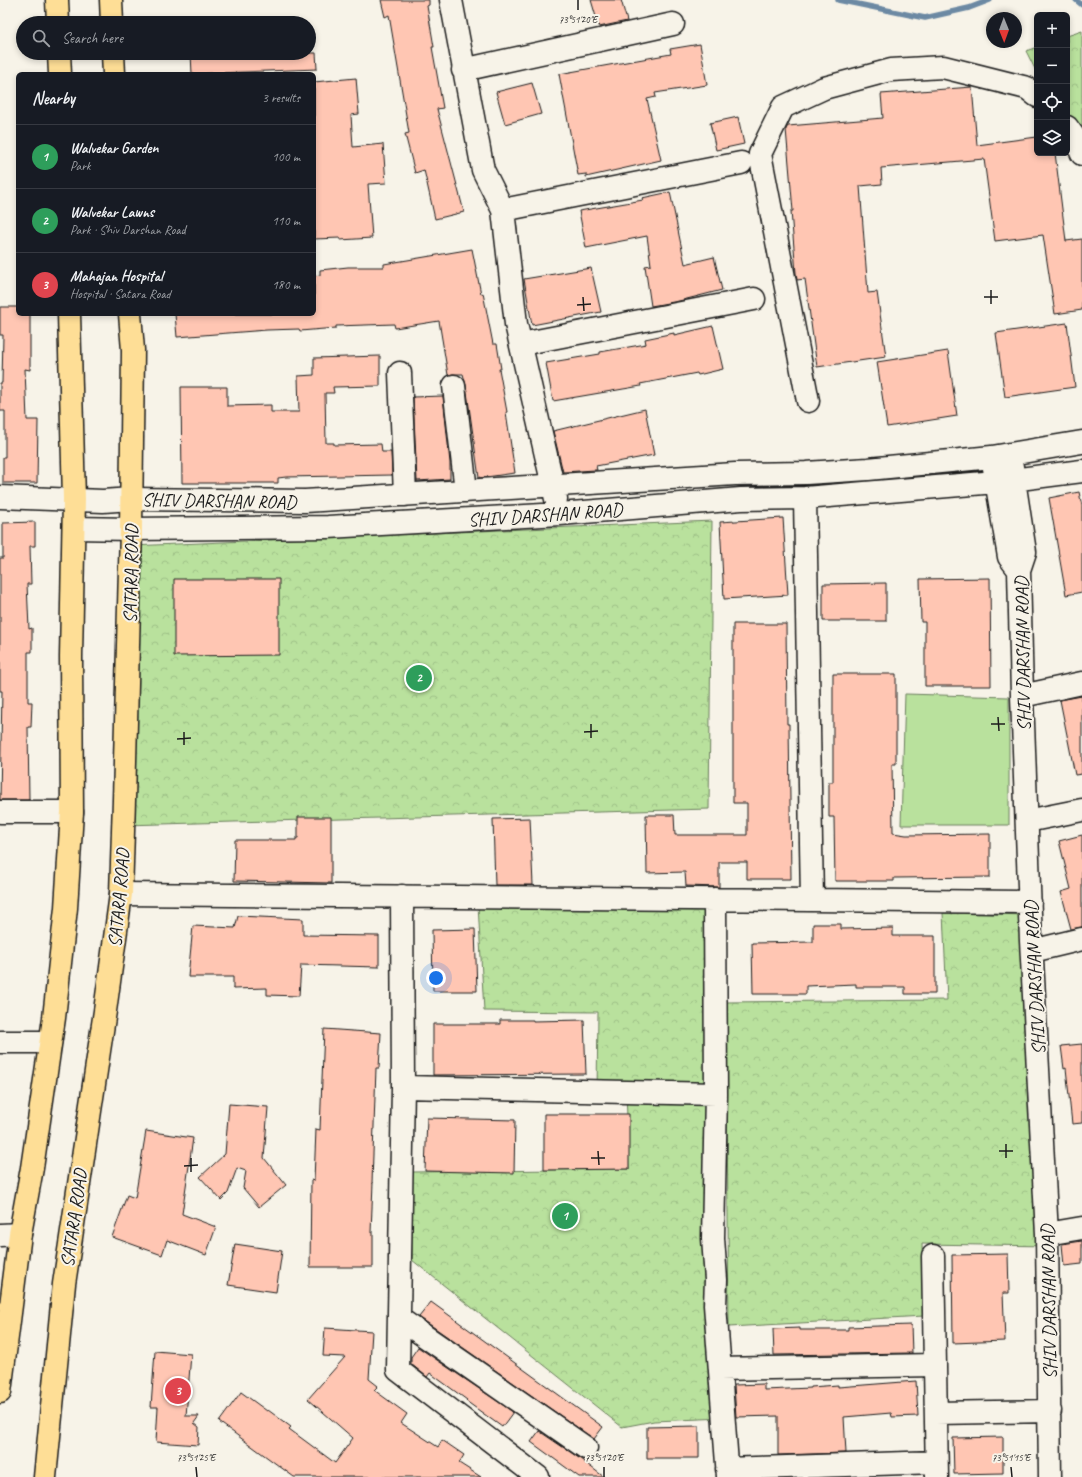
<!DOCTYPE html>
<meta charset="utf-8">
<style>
:root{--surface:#171b24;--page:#20242c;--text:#f1f3f6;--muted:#9ea1a6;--line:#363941;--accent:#0b8043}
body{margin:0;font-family:Caveat,sans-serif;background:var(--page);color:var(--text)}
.controls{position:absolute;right:12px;top:12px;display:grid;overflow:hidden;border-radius:6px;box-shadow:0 2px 6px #0003}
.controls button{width:36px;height:36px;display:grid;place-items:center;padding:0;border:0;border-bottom:1px solid var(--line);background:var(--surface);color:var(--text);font:20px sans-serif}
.compass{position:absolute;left:986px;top:12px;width:36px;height:36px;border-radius:50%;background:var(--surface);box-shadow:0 2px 6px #0003;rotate:179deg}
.you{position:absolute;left:436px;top:978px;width:14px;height:14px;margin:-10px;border:3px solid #fff;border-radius:50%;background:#1a73e8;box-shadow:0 0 0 6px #1a73e833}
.badge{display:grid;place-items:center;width:26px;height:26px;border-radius:50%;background:var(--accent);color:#fff;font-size:13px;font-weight:700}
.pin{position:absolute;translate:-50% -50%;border:2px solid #fff;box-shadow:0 1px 4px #0006}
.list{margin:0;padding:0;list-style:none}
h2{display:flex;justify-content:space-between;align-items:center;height:52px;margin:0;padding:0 16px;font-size:17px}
h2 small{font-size:13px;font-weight:400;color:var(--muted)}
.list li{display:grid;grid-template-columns:26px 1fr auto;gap:12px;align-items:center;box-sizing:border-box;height:64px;padding:0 16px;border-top:1px solid var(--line)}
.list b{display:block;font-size:15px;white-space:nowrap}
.list p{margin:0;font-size:13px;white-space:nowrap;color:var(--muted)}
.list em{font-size:13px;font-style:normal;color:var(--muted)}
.icon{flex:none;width:22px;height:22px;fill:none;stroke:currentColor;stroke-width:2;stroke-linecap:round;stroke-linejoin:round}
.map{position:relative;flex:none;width:1082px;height:1477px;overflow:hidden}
.search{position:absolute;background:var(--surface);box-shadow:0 2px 6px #0003;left:16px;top:16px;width:300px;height:44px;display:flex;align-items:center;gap:10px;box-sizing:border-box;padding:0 14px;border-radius:22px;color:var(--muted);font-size:15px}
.panel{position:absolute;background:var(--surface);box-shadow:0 2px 6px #0003;left:16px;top:72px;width:300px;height:244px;border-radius:6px}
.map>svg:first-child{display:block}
</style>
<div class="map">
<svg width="1082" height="1477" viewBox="0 0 1082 1477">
<defs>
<pattern id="forest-crowns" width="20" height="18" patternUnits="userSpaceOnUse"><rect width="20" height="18" fill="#b9e19d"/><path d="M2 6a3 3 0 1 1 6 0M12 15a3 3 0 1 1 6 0" fill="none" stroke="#9ec087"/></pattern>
</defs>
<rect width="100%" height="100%" fill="#f7f3e8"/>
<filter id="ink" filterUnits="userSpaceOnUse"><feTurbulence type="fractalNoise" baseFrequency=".025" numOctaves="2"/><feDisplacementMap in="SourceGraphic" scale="8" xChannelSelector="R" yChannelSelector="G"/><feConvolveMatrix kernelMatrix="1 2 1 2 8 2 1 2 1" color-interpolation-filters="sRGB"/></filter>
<g filter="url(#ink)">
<path fill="#b9e19d" stroke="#6a7e5c" d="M 905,694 L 1009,697 L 1009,825 L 901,825 Z"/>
<path fill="url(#forest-crowns)" stroke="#6a7e5c" d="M 1082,31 L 1082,166 L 1067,135 L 1067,36 Z
M 1037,47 L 1037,73 L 1026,51 Z
M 712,521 L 709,809 L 124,825 L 131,546 Z
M 715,899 L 716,1087 L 597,1092 L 598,1012 L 484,1011 L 478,905 Z
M 943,913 L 1030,915 L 1048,1246 L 922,1244 L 924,1316 L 729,1327 L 726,1002 L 947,1000 Z
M 626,1092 L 716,1094 L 724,1418 L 654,1421 L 622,1427 L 412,1260 L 412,1172 L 629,1169 Z"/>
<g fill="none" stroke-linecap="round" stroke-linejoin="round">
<path stroke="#6c89a3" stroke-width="5.5" d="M 838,0 L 925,18 L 969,8 L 990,0
M 1076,0 L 1082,5"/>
</g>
<path fill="#ffc6b3" stroke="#1c1c1c" d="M 381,0 L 429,0 L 429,5 L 427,6 L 434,47 L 432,47 L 443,108 L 437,109 L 464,212 L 435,219 L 424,170 L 415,173 L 405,134 L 409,133 L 389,15 L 385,17 Z
M 591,0 L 621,0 L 627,21 L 599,27 Z
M 700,44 L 707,85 L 655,93 L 656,97 L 647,99 L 661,160 L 586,177 L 586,174 L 578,175 L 559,74 L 671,54 L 670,49 Z
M 191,53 L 316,53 L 317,69 L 192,74 Z
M 356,78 L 359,114 L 351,115 L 353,147 L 383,144 L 386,183 L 368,184 L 372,238 L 340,240 L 340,238 L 314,239 L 314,82 Z
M 532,83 L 541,114 L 505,124 L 496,92 Z
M 972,87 L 977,145 L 1037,137 L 1037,153 L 1055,153 L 1066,241 L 1082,239 L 1082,310 L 1055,314 L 1043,235 L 995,241 L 984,159 L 881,168 L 882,184 L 860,186 L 868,293 L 877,292 L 886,357 L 817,367 L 805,279 L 797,280 L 796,273 L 791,211 L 793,211 L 786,129 L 788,126 L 883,118 L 881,94 Z
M 738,117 L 744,144 L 716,150 L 710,123 Z
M 670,192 L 685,264 L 714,257 L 722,290 L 679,301 L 651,306 L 645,266 L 651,265 L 647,236 L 586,248 L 579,211 L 643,200 L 642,198 Z
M 472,249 L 481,294 L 483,293 L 493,344 L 497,344 L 501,369 L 499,369 L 507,412 L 506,412 L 515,473 L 479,478 L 466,385 L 463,374 L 453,374 L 448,375 L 439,321 L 395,328 L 394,324 L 336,326 L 336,328 L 300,331 L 299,329 L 267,330 L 177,337 L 175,314 L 314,314 L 314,276 L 320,275 L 320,270 L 348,267 L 384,267 L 384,264 Z
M 591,268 L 601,312 L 532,325 L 524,279 Z
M 0,307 L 18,307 L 18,314 L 30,314 L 30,370 L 25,369 L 27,420 L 38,420 L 37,483 L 3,483 L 3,457 L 5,457 L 5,411 L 0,411 L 0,383 L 2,383 L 3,335 L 0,335 Z
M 1067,323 L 1075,387 L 1005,397 L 996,333 Z
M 713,326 L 723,369 L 698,375 L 697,373 L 640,384 L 641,386 L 553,401 L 546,363 L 600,354 L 600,352 L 646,344 L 645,339 L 674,333 L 674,335 Z
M 948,351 L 957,416 L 887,427 L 877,362 Z
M 380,356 L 380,386 L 333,387 L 334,393 L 325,393 L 326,443 L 334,443 L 334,445 L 381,444 L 382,452 L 391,452 L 392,475 L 286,477 L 278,478 L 278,483 L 182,483 L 181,387 L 227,387 L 227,406 L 271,405 L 271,412 L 299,412 L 298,376 L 314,375 L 314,358 Z
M 443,396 L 450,463 L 450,479 L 417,481 L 413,397 Z
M 645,409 L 654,455 L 596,466 L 597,470 L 595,470 L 563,472 L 553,431 Z
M 1079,492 L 1082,506 L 1082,592 L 1066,595 L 1049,498 Z
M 783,518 L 788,595 L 724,599 L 720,522 Z
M 35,522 L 35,546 L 30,546 L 31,584 L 27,584 L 29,629 L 32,628 L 32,652 L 28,652 L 28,702 L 32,702 L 31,727 L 28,727 L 29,800 L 0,800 L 2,691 L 0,691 L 0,558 L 3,558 L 3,523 Z
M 990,578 L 991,686 L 925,686 L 925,622 L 921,622 L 920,579 Z
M 174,579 L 279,579 L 279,655 L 174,656 Z
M 886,583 L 886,621 L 823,621 L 823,584 Z
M 733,624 L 786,624 L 787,724 L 789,724 L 791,879 L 747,879 L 747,862 L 719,862 L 719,887 L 686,886 L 685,872 L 647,873 L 646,815 L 674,815 L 675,835 L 747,835 L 747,803 L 733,803 Z
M 833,674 L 896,674 L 896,764 L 892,764 L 893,833 L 906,835 L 990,834 L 990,877 L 894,878 L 894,881 L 835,881 L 834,817 L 829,817 L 829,782 L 833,782 Z
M 1082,696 L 1082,774 L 1075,775 L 1060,700 Z
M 298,817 L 331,817 L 331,883 L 234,881 L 235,840 L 296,840 L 296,838 L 298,838 Z
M 530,818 L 533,885 L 495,885 L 493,819 Z
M 1082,835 L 1082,927 L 1071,929 L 1061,892 L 1071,889 L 1059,841 Z
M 238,916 L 303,919 L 303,935 L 379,936 L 379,967 L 301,965 L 299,996 L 267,995 L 267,988 L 233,989 L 233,977 L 188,977 L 193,926 L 235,928 Z
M 813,924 L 841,924 L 841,929 L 893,928 L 893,936 L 935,936 L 935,994 L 905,994 L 905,987 L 856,987 L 856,984 L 806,986 L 806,994 L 753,994 L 752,943 L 813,942 Z
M 475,929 L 477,991 L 433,991 L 432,930 Z
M 500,1020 L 533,1020 L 533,1021 L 584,1020 L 586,1074 L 433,1075 L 433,1024 L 500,1024 Z
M 324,1029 L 381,1033 L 379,1068 L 376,1068 L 372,1183 L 373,1183 L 371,1232 L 373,1232 L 373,1267 L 310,1267 L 311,1180 L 314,1181 L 316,1129 L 320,1130 Z
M 1082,1044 L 1082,1123 L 1072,1124 L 1066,1068 L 1064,1069 L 1061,1046 Z
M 229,1104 L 268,1107 L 264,1158 L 286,1185 L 259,1207 L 243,1188 L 246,1171 L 237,1168 L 228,1193 L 221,1200 L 200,1177 L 225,1154 Z
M 544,1114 L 629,1114 L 629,1169 L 544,1170 Z
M 427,1118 L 515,1120 L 514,1173 L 425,1171 Z
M 146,1131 L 193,1138 L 182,1214 L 216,1227 L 206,1255 L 167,1240 L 162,1255 L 112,1237 L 127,1195 L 135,1198 Z
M 1082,1241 L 1082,1264 L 1064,1266 L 1062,1244 Z
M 235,1244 L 282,1251 L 276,1292 L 228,1285 Z
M 1008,1254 L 1009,1293 L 1003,1293 L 1005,1341 L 953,1343 L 952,1255 Z
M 431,1302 L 603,1427 L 594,1439 L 419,1317 Z
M 911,1325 L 912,1353 L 774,1355 L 773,1329 L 800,1328 L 800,1330 L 848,1330 L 848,1327 Z
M 325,1328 L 372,1331 L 369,1379 L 378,1386 L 374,1390 L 407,1414 L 401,1423 L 438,1447 L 442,1440 L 464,1455 L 459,1463 L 481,1477 L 294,1477 L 219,1422 L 241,1392 L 267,1411 L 268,1410 L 291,1427 L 289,1429 L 335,1463 L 353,1438 L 308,1399 L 345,1357 L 323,1356 Z
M 418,1347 L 513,1412 L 502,1427 L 466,1401 L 467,1400 L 430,1373 L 427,1377 L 411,1364 L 411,1357 Z
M 155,1351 L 191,1354 L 186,1416 L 199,1416 L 194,1423 L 199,1427 L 198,1445 L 156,1442 L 158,1407 L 151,1407 Z
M 916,1381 L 918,1416 L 892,1417 L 891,1413 L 844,1417 L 846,1453 L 778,1455 L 778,1416 L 736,1417 L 734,1385 L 764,1384 L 764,1390 L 811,1388 L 811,1387 L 838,1385 L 838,1387 Z
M 699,1426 L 699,1458 L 647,1458 L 647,1427 Z
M 539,1431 L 579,1458 L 604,1477 L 579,1477 L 531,1442 Z
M 1003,1437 L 1003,1473 L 954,1474 L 953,1438 Z"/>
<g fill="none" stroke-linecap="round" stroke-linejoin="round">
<defs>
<path id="minor" d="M 451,0 L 483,170 L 503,210 L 516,324 L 556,499
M 463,70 L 673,24
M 1067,127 L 1075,138 L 1082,154
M 503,210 L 741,163
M 521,344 L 754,299
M 400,373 L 405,495
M 454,386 L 466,491
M 808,401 L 760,154 L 783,107 L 824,88 L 891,70 L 943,67 L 1027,88 L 1037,96
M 1010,454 L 1025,552 L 1019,570 L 1022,696 L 1031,941 L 1047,1234 L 1050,1477
M 994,468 L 1009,557 L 1019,570
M 0,497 L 103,501 L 131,499 L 305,501 L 735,474 L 806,473 L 868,469 L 992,457 L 1082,442
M 805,498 L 812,900
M 74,528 L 131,529 L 328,527 L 560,514 L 741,499 L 805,498 L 996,482 L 1082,471
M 1022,696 L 1082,683
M 0,812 L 72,812
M 1027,821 L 1082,810
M 121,894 L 1030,902
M 402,896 L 403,1087 L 398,1370 L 538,1477
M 715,899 L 716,1094 L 713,1238 L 716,1280 L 715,1305 L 728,1477
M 1032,951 L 1082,939
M 0,1042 L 50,1042
M 403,1087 L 716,1094
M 1047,1234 L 1082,1228
M 0,1235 L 20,1234
M 933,1256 L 937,1477
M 400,1319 L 586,1448
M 720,1369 L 935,1365
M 936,1413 L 1050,1411
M 727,1469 L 936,1462"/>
<path id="highway" d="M 57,0 L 58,23
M 111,0 L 112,23
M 59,53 L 60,74
M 113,53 L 114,74
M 0,1392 L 20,1234 L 32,1168 L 54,1018 L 66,908 L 72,812 L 71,657 L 74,499 L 69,314
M 45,1477 L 64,1284 L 105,1011 L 121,894 L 124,800 L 131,529 L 133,350 L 130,314"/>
</defs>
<use href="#minor" stroke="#1c1c1c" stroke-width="25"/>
<use href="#highway" stroke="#1c1c1c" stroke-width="25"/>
<use href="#minor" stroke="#f7f3e8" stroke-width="22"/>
<use href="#highway" stroke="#fede96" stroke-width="22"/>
</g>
</g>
<path fill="none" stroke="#1c1c1c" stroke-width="1.5" d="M 578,0 L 578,10M 991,290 L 991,304M 583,297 L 584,311M 984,297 L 998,297M 577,305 L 591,304M 998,717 L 999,731M 591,724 L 591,738M 991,724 L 1005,724M 184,732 L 184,745M 584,732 L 598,731M 177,739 L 191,738M 1006,1144 L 1006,1158M 598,1151 L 599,1165M 999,1151 L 1013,1151M 191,1158 L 191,1172M 591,1158 L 605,1158M 184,1166 L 198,1165M 196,1467 L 197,1477M 604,1467 L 604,1477M 1011,1467 L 1012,1477"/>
<g text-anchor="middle" stroke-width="4" stroke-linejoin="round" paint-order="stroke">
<g font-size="19" fill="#1c1c1c" stroke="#f7f3e8">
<text transform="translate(219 500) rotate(1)" y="7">SHIV DARSHAN ROAD</text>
<text transform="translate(545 514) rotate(-4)" y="7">SHIV DARSHAN ROAD</text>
<text transform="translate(130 574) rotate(-89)" y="7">SATARA ROAD</text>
<text transform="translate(1022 654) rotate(-91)" y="7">SHIV DARSHAN ROAD</text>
<text transform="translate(118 898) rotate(-85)" y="7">SATARA ROAD</text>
<text transform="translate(1034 978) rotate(-93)" y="7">SHIV DARSHAN ROAD</text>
<text transform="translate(73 1218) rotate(-82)" y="7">SATARA ROAD</text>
<text transform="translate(1048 1302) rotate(-91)" y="7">SHIV DARSHAN ROAD</text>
</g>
</g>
<g font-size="10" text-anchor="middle" fill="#1c1c1c" stroke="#f7f3e8" stroke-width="4" stroke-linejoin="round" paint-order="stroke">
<text x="578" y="23">73°51'20"E</text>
<text x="196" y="1461">73°51'25"E</text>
<text x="604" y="1461">73°51'20"E</text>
<text x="1011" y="1461">73°51'15"E</text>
</g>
</svg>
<div class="controls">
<button>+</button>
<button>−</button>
<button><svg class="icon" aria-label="locate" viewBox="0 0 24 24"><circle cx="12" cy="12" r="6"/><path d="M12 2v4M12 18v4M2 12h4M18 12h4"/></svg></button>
<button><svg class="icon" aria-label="layers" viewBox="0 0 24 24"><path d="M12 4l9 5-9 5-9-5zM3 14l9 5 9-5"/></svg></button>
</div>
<svg class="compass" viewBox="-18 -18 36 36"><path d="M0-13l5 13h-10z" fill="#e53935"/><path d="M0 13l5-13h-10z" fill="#9ea1a6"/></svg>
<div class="you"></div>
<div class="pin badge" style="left:565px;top:1216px;background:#2e9e5b">1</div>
<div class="pin badge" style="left:419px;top:678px;background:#2e9e5b">2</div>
<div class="pin badge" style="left:178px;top:1391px;background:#e0444e">3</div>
<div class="search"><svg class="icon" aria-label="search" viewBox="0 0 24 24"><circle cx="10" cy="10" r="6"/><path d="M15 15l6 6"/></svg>Search here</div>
<section class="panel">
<h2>Nearby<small>3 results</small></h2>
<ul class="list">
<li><span class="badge" style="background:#2e9e5b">1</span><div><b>Walvekar Garden</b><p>Park</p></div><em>100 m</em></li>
<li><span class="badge" style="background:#2e9e5b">2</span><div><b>Walvekar Lawns</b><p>Park · Shiv Darshan Road</p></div><em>110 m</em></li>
<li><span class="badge" style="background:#e0444e">3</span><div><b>Mahajan Hospital</b><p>Hospital · Satara Road</p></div><em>180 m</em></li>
</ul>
</section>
</div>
